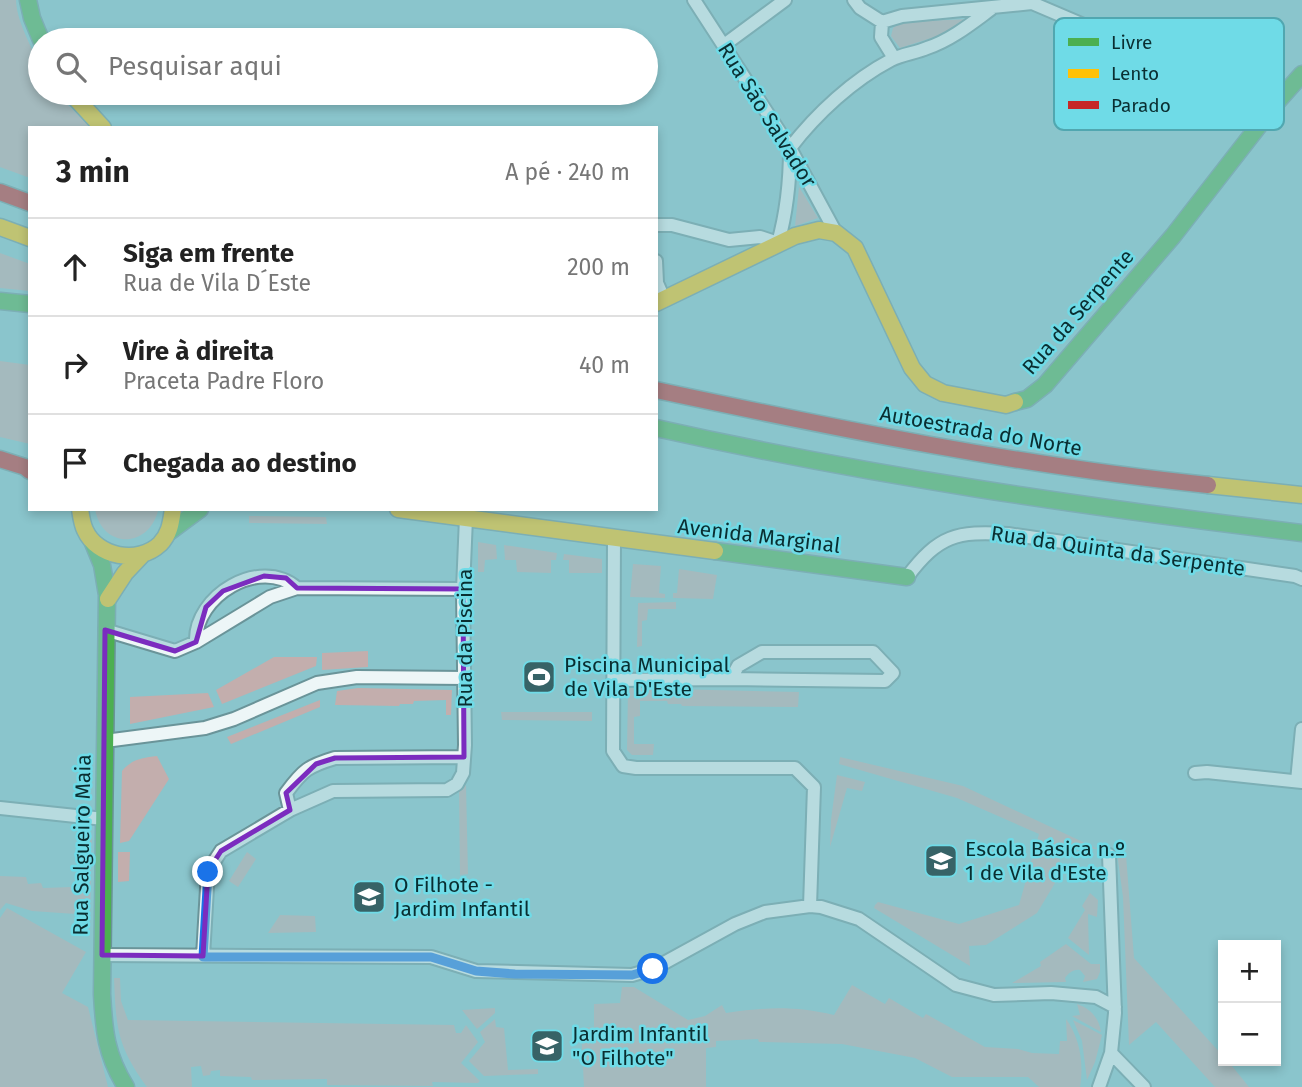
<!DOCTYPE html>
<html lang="pt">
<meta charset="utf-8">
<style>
:root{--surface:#fff;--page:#f2f2f2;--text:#222;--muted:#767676;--line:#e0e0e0}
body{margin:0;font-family:"Fira Sans",sans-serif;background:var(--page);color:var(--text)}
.controls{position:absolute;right:21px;bottom:21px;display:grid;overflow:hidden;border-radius:0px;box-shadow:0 4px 10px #0003}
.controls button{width:63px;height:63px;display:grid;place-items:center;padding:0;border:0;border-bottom:2px solid var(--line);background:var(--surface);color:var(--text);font:35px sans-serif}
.stop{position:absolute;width:21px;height:21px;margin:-16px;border:5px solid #1a73e8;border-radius:50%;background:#fff}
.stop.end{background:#1a73e8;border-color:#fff;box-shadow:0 2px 7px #0008}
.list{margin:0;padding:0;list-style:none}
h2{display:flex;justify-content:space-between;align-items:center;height:91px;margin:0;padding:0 28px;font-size:30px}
h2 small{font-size:23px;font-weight:400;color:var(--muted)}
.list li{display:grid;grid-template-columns:46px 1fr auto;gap:21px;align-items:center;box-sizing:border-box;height:98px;padding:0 28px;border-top:2px solid var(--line)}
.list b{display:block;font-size:26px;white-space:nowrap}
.list p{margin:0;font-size:23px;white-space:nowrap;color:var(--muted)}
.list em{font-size:23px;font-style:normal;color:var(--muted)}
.icon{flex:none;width:38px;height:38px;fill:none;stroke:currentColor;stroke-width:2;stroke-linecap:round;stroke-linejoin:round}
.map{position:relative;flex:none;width:1302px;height:1087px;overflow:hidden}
.search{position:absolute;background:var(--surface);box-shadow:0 4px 10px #0003;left:28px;top:28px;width:630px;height:77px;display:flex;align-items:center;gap:18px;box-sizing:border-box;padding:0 24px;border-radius:38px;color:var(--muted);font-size:26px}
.panel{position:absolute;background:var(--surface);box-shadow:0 4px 10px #0003;left:28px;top:126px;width:630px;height:385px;border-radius:0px}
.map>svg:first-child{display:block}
</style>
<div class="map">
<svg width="1302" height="1087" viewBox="0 0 1302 1087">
<rect width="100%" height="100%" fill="#8ac5cc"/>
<path fill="#c3aead" d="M 0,0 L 16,0 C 17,25 33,46 40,70 C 42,77 40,86 40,93 L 56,93 L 91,128 L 30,128 L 30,178 L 0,167 Z
M 970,19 L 947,33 L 900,48 L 891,36 L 893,28 L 901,22 Z
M 799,187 L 818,218 L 795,226 Z
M 0,253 L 30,264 L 30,291 L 0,288 Z
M 0,361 L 30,365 L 30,444 L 0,437 Z
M 95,509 L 158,509 L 158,511 C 148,549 102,549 95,509 Z
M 249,516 L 326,517 L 327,524 L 249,523 Z
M 478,542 L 496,545 L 497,559 L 485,560 L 484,572 L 478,572 Z
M 504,545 L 557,553 L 556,560 L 551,560 L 551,573 L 517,572 L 516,560 L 505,560 Z
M 564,554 L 602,559 L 602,573 L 569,573 L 569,560 L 563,560 Z
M 633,564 L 661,566 L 659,593 L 665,594 L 665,598 L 630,597 Z
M 679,569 L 717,575 L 713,599 L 673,598 L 673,593 L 677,593 Z
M 676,602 L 676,609 L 648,609 L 647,620 L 642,621 L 642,646 L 637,647 L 638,603 Z
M 368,651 L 368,667 L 322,670 L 322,653 Z
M 274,657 L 317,657 L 316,666 L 222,704 L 216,690 Z
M 358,688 L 452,690 L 451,715 L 446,715 L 446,700 L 414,701 L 413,704 L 400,704 L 399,706 L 335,705 L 337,691 Z
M 628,688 L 799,692 L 798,707 L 682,706 L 681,704 L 668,704 L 667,701 L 640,701 L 640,716 L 634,717 L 634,744 L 654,744 L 653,755 L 632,755 L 627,750 Z
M 208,693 L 214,707 L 130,724 L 130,697 Z
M 320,700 L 320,707 L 231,744 L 227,737 Z
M 501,712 L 592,712 L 592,721 L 502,720 Z
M 157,756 L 169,779 L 129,841 L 120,843 L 122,771 C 132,759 142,758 157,756 Z
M 840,757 L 963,786 L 1098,849 L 1061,848 L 1058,878 L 1037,913 L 986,945 L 969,946 L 970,966 L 874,908 L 875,905 L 878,902 L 959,924 L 1019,905 L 1039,834 L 957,798 L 839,764 Z
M 837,775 L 865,782 L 862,791 L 847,788 L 830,847 L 831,820 Z
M 466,785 L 468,874 L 460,875 L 459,790 Z
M 80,827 L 88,828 L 92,834 L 90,915 L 32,911 L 6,903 L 0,910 L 0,876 L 26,877 L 28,884 L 41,883 L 43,888 L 72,887 L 81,873 Z
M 118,852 L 130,852 L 129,881 L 118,882 Z
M 247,852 L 256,859 L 238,887 L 229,881 Z
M 1117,853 L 1126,855 L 1134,958 L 1223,1056 L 1223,1061 L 1228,1061 L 1249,1087 L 1215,1087 L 1156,1022 L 1129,1045 L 1123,897 Z
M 1090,893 L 1098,900 L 1097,917 L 1088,914 L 1089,955 L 1068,938 L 1085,910 L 1082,906 Z
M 7,908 L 86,952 L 62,993 L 88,1007 L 108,1087 L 0,1087 L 0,918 Z
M 280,915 L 315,916 L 316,932 L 268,933 Z
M 1066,944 L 1091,964 L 1100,964 L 1100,972 L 1097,979 L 1083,982 L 1085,976 L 1080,970 C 1073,969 1069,973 1065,978 L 1066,982 L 1012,983 L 1041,966 L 1040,962 Z
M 114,978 L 120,978 L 121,1001 L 128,1020 L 454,1025 L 456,1033 L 461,1033 L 466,1025 L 478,1042 L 461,1063 L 480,1081 L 478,1083 L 432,1082 L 433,1086 L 327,1085 L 327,1079 L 252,1080 L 251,1077 L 220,1076 L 220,1070 L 211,1071 L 210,1075 L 203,1076 L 201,1066 L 191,1067 L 192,1087 L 147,1087 C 117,1046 116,1028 114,978 Z
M 852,985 L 885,1004 L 889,998 L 923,1018 L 926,1014 L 985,1047 L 1018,1049 L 1032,1053 L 1059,1054 L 1060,1041 L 1067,1041 L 1066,1019 C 1080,1038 1084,1064 1080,1087 L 1039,1087 L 1028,1077 L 952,1077 L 915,1058 L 842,1044 L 759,1042 L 758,1039 L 716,1041 L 716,1047 L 706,1048 L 706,1087 L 584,1087 L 581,1028 L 594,1027 L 594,1004 L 620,1003 L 622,987 L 634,987 L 688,1020 L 705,1016 L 722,1005 L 726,1013 C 766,1007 795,1006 834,1015 Z
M 1077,1004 C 1091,1009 1099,1018 1101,1032 L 1072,1016 L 1080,1015 Z
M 495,1008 L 495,1013 L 477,1029 L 462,1010 Z
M 495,1019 L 496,1027 L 504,1028 L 508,1070 L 538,1069 L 538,1074 L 484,1076 L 469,1061 L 485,1042 L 480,1032 Z
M 1073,1020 L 1102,1035 L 1095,1062 L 1087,1080 L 1082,1041 Z"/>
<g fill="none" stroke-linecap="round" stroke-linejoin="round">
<defs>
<path id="street" d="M 694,0 L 790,148 L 836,233
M 854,0 L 860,8 L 882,22 L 902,16 L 1032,3 L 1154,55 L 1264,90 L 1278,101
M 882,22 L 881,37 L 894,58
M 724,45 L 785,0
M 790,148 C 817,113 853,80 891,60 C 902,54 916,53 927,48 C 951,40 972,23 991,9
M 656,225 L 672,225 L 729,240 L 760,237 L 778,243 C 787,211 790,181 790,148
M 656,261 L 657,283 L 664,299
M 614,538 L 613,751 L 623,766 L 636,768 L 795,768 L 814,787 L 810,906
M 907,577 C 939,535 956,531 1008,534 L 1295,576 L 1302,579
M 105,630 L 175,651 L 196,642 L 270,597 L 297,588 L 463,589
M 196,642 C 194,596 260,556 297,588
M 613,680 L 731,679 L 738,666 L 762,652 L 873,652 L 893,673 L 885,681 L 731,679
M 105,741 L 205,728 L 234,719 L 317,683 L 357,677 L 465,678
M 1195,773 L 1207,772 L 1302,782
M 1297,781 L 1302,729
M 0,808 L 104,819
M 290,810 L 286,793 C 303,770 308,766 335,758 L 464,757
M 102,955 L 431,957 L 476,971 L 632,975 L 653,969 L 735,924 L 765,912 L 810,906 L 821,907 L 859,919 L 956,985 L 994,995 L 1051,993 L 1096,997 L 1115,1007
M 203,956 L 208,871 L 221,851 L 290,810 L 333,791 L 447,790 L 457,784 L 463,773 L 465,745 L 463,589 L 466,518
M 1111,1053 L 1144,1087
M 1099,1087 L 1111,1053 L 1115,1013 L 1109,855"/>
<path id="fast" d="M 28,0 L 32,18 L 41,40
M 0,301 L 30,304
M 1015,402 L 1027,399 L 1045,385 L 1173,236 L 1278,101 L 1302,74
M 656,428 C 870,476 1085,507 1302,533
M 169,532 L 200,509
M 93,543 L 102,565 L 107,595 L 102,994 C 104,1031 106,1055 126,1087
M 715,551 L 907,577"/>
<path id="slow" d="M 71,93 L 103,128
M 0,227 L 30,238
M 656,303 L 795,236 L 819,230 L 836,233 L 855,248 L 912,368 L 925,384 L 943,393 L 1006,405 L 1015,402
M 1208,485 L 1302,495
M 80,509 C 81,516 82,524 85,530 C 97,557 138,565 160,544 C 170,534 171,522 173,509
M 398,509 L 715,551
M 108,599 L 125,573 L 143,554"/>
<path id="jam" d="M 0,192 L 30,203
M 656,390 C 839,429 1022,466 1208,485
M 0,459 L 25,467 L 30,471"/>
</defs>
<use href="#street" stroke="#6a9499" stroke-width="16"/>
<use href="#fast" stroke="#6a9499" stroke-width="19"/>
<use href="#slow" stroke="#6a9499" stroke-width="19"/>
<use href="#jam" stroke="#6a9499" stroke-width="19"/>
<use href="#street" stroke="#edf6f7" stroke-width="12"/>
<use href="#fast" stroke="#4caf50" stroke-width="16"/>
<use href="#slow" stroke="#ffc107" stroke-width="16"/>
<use href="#jam" stroke="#c62828" stroke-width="16"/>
</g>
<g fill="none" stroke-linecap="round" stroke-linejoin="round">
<path stroke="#1a73e8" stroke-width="9" d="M 208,872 L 203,957 L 431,957 L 476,971 L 515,974 L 632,975 L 653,969"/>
</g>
<path d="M0 0H1302V1087H0ZM 264,576 L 286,578 L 297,588 L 463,589 L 464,757 L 335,758 L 316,764 L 286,793 L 290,810 L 221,851 L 208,871 L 203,956 L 102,955 L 105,630 L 175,651 L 196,642 L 206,607 L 223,591 Z" fill="#8ac5cc" fill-opacity=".55" fill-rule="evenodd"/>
<path fill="none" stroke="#7b2cbf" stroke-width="5" stroke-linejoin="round" d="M 264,576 L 286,578 L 297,588 L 463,589 L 464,757 L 335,758 L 316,764 L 286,793 L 290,810 L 221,851 L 208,871 L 203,956 L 102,955 L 105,630 L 175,651 L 196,642 L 206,607 L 223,591 Z"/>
<defs>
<symbol id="stadium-square" viewBox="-11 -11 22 22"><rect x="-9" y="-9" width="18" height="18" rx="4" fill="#376367" stroke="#6fdbe7"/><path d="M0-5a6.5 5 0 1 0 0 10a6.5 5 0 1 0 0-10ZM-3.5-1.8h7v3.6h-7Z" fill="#fff"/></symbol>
<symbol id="school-square" viewBox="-11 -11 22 22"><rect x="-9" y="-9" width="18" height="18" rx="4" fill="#376367" stroke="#6fdbe7"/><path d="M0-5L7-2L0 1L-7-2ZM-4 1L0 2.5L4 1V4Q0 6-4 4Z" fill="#fff"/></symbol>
</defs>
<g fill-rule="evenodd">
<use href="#stadium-square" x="520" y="658" width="38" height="38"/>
<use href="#school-square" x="922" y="842" width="38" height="38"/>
<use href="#school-square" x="350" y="878" width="38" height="38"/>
<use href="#school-square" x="528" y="1027" width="38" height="38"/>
</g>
<g text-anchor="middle" stroke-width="5" stroke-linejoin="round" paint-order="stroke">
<g font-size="21" fill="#0a2e31" stroke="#6fdbe7">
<text transform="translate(767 115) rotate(58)" y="7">Rua São Salvador</text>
<text transform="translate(1078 312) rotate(-49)" y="7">Rua da Serpente</text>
<text transform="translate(981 431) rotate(10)" y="7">Autoestrada do Norte</text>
<text transform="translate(759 536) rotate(7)" y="7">Avenida Marginal</text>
<text transform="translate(1118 551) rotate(8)" y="7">Rua da Quinta da Serpente</text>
<text transform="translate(465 638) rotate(-90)" y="7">Rua da Piscina</text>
<text transform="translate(82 845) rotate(-89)" y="7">Rua Salgueiro Maia</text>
</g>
<g font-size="21" fill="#0a2e31" stroke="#6fdbe7" text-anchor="start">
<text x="564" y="672">Piscina Municipal<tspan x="564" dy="24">de Vila D'Este</tspan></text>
<text x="965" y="856">Escola Básica n.º<tspan x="965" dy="24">1 de Vila d'Este</tspan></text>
<text x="394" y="892">O Filhote -<tspan x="394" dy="24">Jardim Infantil</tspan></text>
<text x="572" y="1041">Jardim Infantil<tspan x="572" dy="24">"O Filhote"</tspan></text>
</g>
</g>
<rect x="1054" y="18" width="230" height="112" rx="10" fill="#6fdbe7" stroke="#51a7b0" stroke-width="2"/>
<rect x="1068" y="38" width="31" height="8" fill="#4caf50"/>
<rect x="1068" y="69" width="31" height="9" fill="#ffc107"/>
<rect x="1068" y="101" width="31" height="8" fill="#c62828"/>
<g font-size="19" fill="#0a2e31">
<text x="1111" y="49">Livre</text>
<text x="1111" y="80">Lento</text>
<text x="1111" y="112">Parado</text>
</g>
</svg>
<div class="controls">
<button>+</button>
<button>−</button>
</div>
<div class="stop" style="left:653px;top:969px"></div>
<div class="stop end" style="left:208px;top:872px"></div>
<div class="search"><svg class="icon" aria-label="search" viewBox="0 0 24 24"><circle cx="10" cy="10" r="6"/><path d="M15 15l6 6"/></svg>Pesquisar aqui</div>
<section class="panel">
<h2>3 min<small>A pé · 240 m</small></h2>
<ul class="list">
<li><svg class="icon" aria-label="ahead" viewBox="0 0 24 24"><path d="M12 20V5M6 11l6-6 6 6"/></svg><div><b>Siga em frente</b><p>Rua de Vila D´Este</p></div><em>200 m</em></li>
<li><svg class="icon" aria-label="right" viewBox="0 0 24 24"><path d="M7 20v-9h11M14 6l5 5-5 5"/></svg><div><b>Vire à direita</b><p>Praceta Padre Floro</p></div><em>40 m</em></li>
<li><svg class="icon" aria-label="arrive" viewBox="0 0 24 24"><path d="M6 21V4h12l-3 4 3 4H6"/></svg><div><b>Chegada ao destino</b></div></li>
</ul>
</section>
</div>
